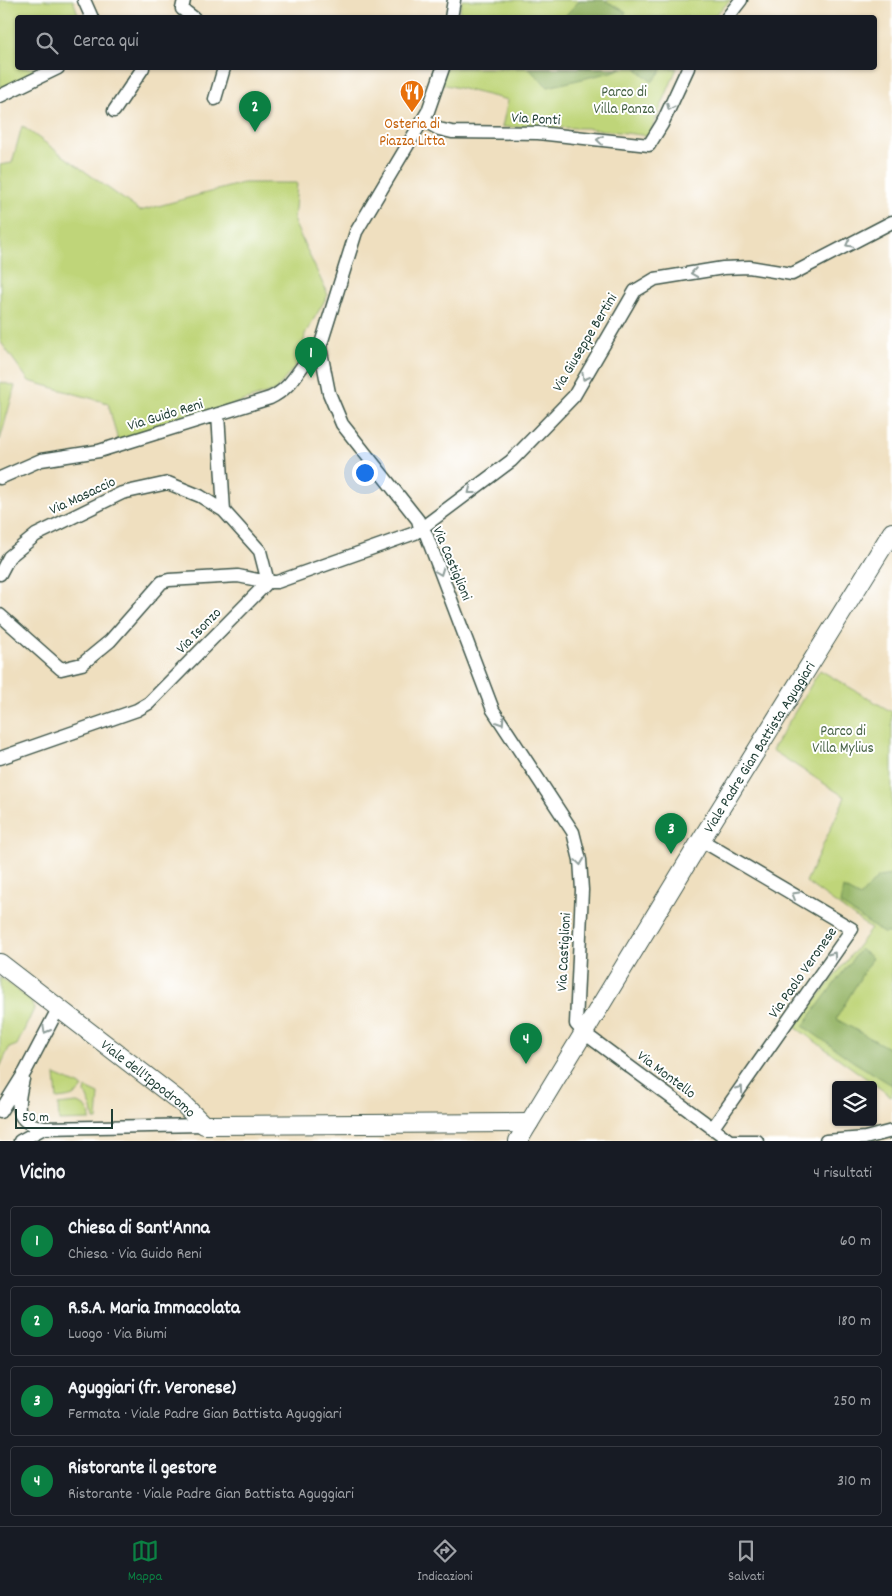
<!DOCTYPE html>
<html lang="it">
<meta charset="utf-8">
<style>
:root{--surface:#171b24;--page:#20242c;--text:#f1f3f6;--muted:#9ea1a6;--line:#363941;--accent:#0b8043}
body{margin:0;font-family:Dekko,sans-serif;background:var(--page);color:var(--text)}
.controls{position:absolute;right:15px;bottom:15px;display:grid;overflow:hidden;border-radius:5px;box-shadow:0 1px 4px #0004}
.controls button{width:45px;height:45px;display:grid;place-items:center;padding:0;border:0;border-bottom:1px solid var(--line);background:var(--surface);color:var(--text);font:25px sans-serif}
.scale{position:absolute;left:15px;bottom:12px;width:98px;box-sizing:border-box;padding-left:5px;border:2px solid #1f3d34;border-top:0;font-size:14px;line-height:18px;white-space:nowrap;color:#1f3d34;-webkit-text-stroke:4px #fff;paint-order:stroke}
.you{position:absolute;left:364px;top:472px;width:18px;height:18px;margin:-12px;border:4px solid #fff;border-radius:50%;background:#1a73e8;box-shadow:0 0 0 8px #1a73e833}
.badge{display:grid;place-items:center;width:32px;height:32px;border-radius:50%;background:var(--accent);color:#fff;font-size:16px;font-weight:700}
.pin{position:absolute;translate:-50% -41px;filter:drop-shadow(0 1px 2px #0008)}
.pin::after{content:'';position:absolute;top:26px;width:18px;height:15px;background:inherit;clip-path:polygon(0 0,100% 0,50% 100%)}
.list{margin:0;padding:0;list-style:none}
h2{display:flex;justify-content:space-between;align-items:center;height:65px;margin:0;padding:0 20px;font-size:21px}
h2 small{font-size:16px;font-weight:400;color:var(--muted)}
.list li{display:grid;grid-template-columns:32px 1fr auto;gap:15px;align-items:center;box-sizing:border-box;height:70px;margin:0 10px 10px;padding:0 10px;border:1px solid var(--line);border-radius:5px}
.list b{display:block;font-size:19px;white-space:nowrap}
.list p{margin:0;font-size:16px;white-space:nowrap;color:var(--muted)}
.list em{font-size:16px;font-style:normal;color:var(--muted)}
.icon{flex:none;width:28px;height:28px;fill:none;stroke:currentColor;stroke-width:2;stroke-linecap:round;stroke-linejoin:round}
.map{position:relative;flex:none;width:892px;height:1141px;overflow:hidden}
.search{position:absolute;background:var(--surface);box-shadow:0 1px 4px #0004;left:15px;right:15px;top:15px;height:55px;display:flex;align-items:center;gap:12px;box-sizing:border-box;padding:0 18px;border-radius:5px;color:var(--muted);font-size:19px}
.sheet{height:385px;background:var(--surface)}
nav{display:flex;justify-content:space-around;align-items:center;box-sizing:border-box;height:70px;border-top:1px solid var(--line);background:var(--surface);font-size:14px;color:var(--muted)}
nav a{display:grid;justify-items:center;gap:2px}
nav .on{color:var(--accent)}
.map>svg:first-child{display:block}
</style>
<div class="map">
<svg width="892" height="1141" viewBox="0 0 892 1141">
<rect width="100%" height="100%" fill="#fff"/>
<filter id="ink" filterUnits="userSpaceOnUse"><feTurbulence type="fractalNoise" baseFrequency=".02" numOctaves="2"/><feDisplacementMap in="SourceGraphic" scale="10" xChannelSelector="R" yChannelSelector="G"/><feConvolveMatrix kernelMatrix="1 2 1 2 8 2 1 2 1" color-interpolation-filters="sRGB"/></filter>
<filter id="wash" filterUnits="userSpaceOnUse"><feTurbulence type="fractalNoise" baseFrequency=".0096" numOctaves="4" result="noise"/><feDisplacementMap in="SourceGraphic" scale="20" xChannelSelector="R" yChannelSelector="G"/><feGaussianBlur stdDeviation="1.12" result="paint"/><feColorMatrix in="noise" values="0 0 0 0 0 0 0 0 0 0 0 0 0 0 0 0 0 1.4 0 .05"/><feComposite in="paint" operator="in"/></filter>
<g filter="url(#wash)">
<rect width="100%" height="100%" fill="#efdfbf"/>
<path fill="#bfd579" stroke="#6f8956" d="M 0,0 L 73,0 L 79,17 L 18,18 L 18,68 L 44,68 L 0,89 Z
M 462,0 L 731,0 L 713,17 L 458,18 Z
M 445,68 L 677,68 L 649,136 L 586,128 L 502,127 L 508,100 L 442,84 Z
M 22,126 L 140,211 L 243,183 L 297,183 L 294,222 L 328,295 L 305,334 L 302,358 L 275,391 L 118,441 L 108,403 L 29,381 L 0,341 L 0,165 L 12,163 Z
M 0,382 L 15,386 L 0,440 Z
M 820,670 L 892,712 L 892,1097 L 795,1027 L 871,929 L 806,882 L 845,797 L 772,750 Z
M 0,977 L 31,1001 L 34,1009 L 17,1045 L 9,1048 L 0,1067 Z
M 55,1075 L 83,1087 C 77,1097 68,1098 57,1099 Z
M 86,1088 L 99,1094 L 97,1120 L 94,1120 L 92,1109 L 85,1093 Z
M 77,1103 C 87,1106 90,1110 90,1120 L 59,1121 L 58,1105 Z"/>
<path fill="#97b669" stroke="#5b7a4e" d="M 580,0 L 604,0 L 626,12 L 623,17 L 564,17 Z
M 528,68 L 622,68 L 612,72 L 548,87 Z
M 636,68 L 658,68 L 662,70 L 652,82 Z
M 892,875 L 892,933 L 883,933 L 840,904 L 843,888 L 860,897 L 878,877 Z
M 860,949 L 872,958 L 836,1019 L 892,1050 L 892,1085 L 854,1062 L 803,1026 Z"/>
</g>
<g filter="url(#ink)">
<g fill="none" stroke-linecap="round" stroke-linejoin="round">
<defs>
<path id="street" d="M 84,0 L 92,18
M 184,0 L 182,9 L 194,18
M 451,18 L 454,0
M 727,18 L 741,0
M 443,68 L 428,111 L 356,232 L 320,347 L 329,393 L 342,424 L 418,520 L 420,528 L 426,534 L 493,710 L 573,832 L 580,860 L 582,890 L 576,1024 L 584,1033 L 730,1141
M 0,96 L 58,68
M 215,99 L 224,68
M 114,111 L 143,68
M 423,120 L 439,129 L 452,132 L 538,133 L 649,145 L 662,124 L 688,68
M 218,414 L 224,511
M 0,478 L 41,460 L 99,451 L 270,398 C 296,386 299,363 320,347
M 0,574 L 9,557 L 36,535 L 122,493 L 168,483 L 200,496 L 224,511 L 260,551 L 268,582 L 238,576 L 169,580 L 162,582 L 110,641 L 82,664 L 61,669 L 0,615
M 0,758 L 137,710 L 149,703 L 268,582 L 277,582 L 415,533 L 511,461 L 574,396 L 635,291 L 655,279 L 723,268 L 749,267 L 792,274 L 892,222
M 701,840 L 852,929 L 712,1129
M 23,1079 C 17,1105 12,1122 44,1128
M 0,1112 L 25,1072 L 58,1009
M 20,1141 L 44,1128 L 204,1125
M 730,1141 L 757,1141
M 826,1141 L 865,1138 L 892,1131"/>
<g id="secondary">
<path id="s1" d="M 0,963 L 183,1104 L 204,1125 L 529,1123"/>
<path id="s2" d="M 518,1141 L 701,840 L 892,532"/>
</g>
</defs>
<use href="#street" stroke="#3e5549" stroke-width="15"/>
<use href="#secondary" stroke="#3e5549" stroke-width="20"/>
<use href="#street" stroke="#fff" stroke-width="12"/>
<use href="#secondary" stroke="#fff" stroke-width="18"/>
</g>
<defs><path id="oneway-chevron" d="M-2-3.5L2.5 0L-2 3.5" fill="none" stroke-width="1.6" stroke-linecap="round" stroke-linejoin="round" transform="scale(1.25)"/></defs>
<g stroke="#8f9e9a">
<use href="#oneway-chevron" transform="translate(670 107) rotate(114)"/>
<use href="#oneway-chevron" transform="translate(600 140) rotate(-174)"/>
<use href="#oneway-chevron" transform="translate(849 244) rotate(153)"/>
<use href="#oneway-chevron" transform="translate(694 273) rotate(171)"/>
<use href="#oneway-chevron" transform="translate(585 377) rotate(120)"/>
<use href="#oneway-chevron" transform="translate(471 491) rotate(142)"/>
<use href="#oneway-chevron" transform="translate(440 572) rotate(69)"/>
<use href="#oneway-chevron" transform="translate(501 722) rotate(57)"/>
<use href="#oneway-chevron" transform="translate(580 862) rotate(82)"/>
<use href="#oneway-chevron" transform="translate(795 895) rotate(-150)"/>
<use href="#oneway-chevron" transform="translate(833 955) rotate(-55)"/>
<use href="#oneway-chevron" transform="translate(46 1030) rotate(120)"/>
<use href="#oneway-chevron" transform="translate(740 1089) rotate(-55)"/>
</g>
</g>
<defs>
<symbol id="restaurant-pin" viewBox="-11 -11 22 30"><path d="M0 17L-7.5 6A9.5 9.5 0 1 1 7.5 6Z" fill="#e8710a" stroke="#fff"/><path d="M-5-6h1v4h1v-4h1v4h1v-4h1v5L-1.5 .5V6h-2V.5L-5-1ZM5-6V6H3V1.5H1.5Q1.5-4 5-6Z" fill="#fff"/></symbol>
</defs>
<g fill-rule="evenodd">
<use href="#restaurant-pin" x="398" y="78" width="28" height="38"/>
</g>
<g text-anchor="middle" stroke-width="4" stroke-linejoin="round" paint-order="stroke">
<g font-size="15" fill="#476345" stroke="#fff">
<text x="624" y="96">Parco di<tspan x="624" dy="17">Villa Panza</tspan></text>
<text x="843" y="735">Parco di<tspan x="843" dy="17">Villa Mylius</tspan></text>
</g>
<g font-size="15" fill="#1f3d34" stroke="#fff">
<text transform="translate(536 118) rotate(3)" y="5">Via Ponti</text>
<text transform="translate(584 342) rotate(-59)" y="5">Via Giuseppe Bertini</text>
<text transform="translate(165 414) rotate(-17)" y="5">Via Guido Reni</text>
<text transform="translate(82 495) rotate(-25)" y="5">Via Masaccio</text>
<text transform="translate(453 563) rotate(67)" y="5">Via Castiglioni</text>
<text transform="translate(198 630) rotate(-46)" y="5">Via Isonzo</text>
<text dy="5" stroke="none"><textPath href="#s2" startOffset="462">Viale Padre Gian Battista Aguggiari</textPath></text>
<text transform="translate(563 952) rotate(-87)" y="5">Via Castiglioni</text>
<text transform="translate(802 972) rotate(-55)" y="5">Via Paolo Veronese</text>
<text transform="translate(667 1074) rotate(37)" y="5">Via Montello</text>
<text dy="5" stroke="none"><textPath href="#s1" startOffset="188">Viale dell'Ippodromo</textPath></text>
</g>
<g font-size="15" fill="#c56008" stroke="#fff">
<text x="412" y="128">Osteria di<tspan x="412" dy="17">Piazza Litta</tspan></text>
</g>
</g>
</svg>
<div class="controls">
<button><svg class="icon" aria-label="layers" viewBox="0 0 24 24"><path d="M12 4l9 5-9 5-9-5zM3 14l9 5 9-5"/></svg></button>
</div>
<div class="scale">50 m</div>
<div class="you"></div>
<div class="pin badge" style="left:311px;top:378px">1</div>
<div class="pin badge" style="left:255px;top:132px">2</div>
<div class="pin badge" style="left:671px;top:854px">3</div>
<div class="pin badge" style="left:526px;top:1064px">4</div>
<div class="search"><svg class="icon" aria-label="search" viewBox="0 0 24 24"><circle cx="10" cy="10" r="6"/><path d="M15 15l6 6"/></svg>Cerca qui</div>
</div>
<section class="sheet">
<h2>Vicino<small>4 risultati</small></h2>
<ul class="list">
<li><span class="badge">1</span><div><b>Chiesa di Sant'Anna</b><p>Chiesa · Via Guido Reni</p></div><em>60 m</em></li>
<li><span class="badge">2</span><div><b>R.S.A. Maria Immacolata</b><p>Luogo · Via Biumi</p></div><em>180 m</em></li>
<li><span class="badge">3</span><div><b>Aguggiari (fr. Veronese)</b><p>Fermata · Viale Padre Gian Battista Aguggiari</p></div><em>250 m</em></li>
<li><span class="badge">4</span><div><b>Ristorante il gestore</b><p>Ristorante · Viale Padre Gian Battista Aguggiari</p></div><em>310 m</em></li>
</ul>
</section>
<nav>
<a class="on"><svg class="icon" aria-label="map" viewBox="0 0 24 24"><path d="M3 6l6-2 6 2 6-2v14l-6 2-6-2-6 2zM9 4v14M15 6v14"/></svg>Mappa</a>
<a><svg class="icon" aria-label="directions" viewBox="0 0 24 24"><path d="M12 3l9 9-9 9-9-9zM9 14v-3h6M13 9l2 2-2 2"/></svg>Indicazioni</a>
<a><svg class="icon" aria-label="saved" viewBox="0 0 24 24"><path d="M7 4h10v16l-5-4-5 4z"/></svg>Salvati</a>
</nav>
